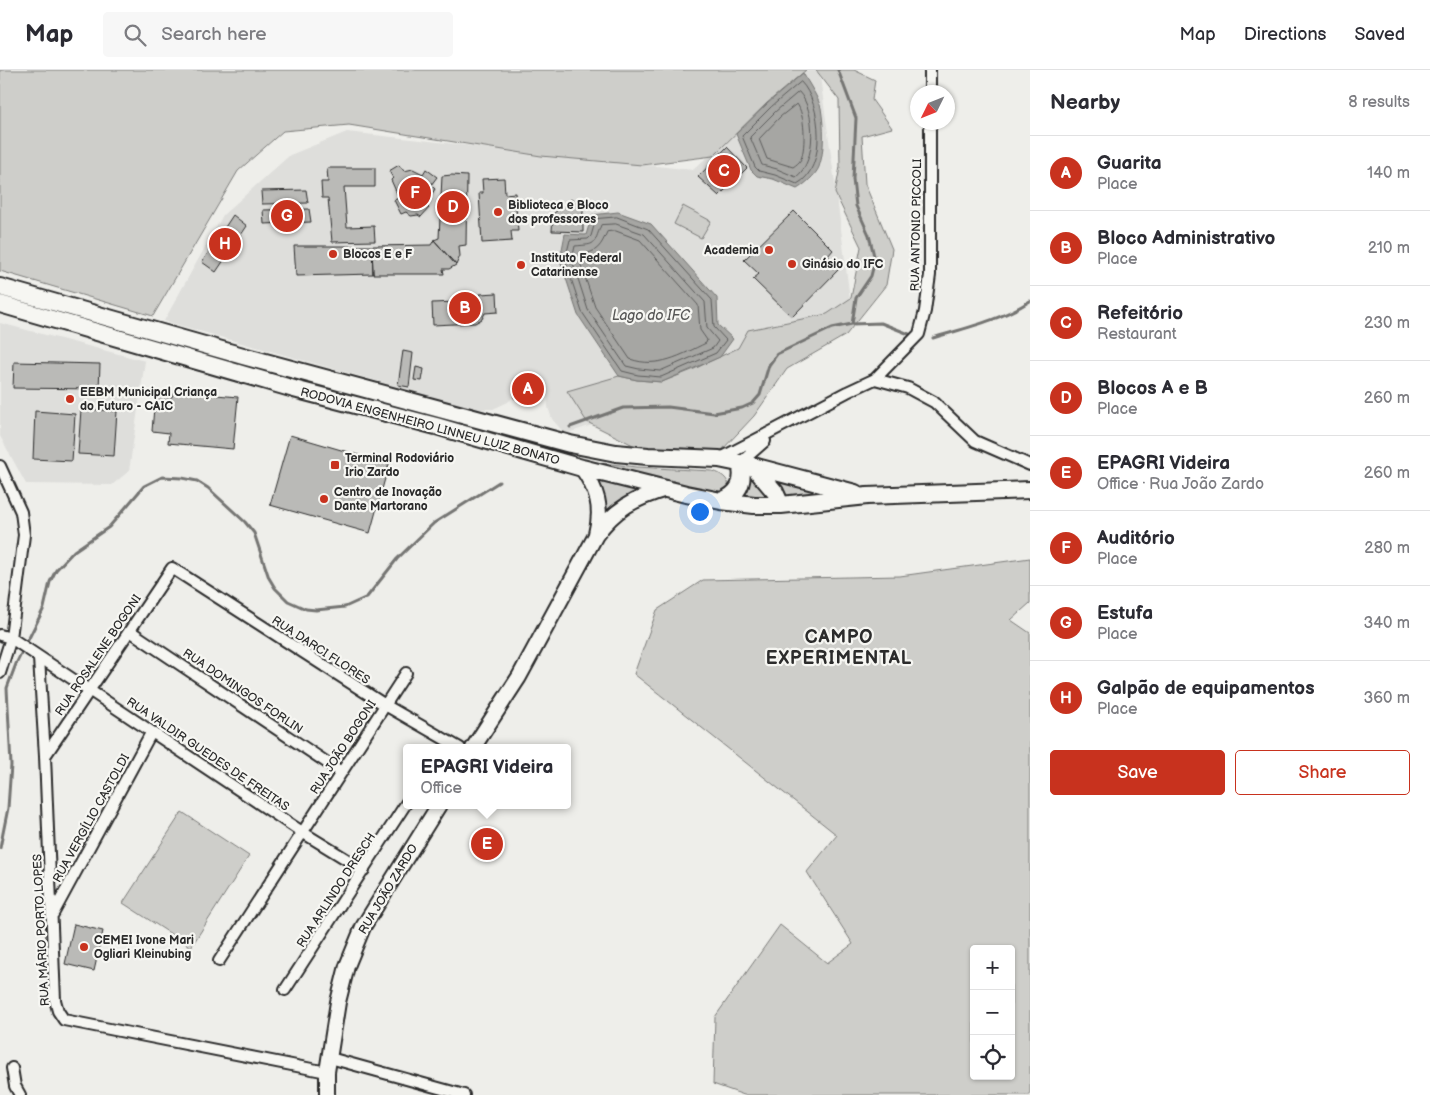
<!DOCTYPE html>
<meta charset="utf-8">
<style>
:root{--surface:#fff;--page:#f7f7f7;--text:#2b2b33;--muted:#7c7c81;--line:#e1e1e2;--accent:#c8321e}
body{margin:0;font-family:"Balsamiq Sans",sans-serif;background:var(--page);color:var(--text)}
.controls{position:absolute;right:15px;bottom:15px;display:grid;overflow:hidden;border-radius:5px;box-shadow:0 1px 4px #0004}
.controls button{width:45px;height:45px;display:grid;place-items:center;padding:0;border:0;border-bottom:1px solid var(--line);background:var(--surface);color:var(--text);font:25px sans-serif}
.compass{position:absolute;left:910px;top:15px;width:45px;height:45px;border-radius:50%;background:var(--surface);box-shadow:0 1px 4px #0004;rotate:227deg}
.you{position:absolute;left:699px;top:441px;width:18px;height:18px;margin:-12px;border:4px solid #fff;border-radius:50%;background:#1a73e8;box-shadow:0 0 0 8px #1a73e833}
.badge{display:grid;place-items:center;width:32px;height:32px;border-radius:50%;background:var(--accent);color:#fff;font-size:16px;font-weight:700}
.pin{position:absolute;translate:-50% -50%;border:2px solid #fff;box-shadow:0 1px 5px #0006}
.popup{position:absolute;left:403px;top:674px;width:168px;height:65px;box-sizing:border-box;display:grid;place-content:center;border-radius:5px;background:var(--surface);filter:drop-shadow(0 1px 4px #0005);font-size:16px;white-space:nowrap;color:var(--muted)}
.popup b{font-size:19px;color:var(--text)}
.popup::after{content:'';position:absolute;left:50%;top:100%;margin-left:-10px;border:10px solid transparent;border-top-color:var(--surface)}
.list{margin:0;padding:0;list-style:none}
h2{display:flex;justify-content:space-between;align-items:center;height:65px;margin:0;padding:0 20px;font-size:21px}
h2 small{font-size:16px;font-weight:400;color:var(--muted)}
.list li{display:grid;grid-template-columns:32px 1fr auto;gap:15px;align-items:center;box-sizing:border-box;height:75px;padding:0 20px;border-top:1px solid var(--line)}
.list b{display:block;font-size:19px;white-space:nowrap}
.list p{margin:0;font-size:16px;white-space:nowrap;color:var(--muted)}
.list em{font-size:16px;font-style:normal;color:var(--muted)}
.actions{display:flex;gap:10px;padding:15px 20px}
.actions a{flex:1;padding:11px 0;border:1px solid var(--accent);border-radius:5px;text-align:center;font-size:18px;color:var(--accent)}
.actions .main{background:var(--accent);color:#fff}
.icon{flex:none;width:28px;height:28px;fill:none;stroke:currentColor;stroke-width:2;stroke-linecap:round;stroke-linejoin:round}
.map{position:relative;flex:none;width:1030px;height:1025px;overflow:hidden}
header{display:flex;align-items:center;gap:30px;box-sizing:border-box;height:70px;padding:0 25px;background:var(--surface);border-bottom:1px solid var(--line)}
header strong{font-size:24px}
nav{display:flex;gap:28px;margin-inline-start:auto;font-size:18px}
.search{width:350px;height:45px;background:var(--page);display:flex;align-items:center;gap:12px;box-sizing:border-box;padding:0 18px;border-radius:5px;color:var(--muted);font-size:19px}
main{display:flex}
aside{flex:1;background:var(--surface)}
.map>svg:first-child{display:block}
</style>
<header>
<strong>Map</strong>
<div class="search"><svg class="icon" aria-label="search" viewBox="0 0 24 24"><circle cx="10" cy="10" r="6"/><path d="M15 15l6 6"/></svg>Search here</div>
<nav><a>Map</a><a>Directions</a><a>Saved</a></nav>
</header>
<main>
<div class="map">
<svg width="1030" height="1025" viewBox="0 0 1030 1025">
<rect width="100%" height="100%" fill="#eeeeea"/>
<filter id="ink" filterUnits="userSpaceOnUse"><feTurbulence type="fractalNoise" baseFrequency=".02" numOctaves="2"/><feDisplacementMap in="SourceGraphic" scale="10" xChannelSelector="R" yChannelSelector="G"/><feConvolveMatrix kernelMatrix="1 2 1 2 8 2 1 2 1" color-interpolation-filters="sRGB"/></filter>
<g filter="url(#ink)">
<path fill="#dededb" d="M 801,0 L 819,0 L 836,120 L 852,245 L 716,314 L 565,364 L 552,349 L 548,337 L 547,323 L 518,322 L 508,332 L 493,339 L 476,339 L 164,251 L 223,145 L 290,85 L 347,62 L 693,100 Z
M 0,253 L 145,291 L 129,401 L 112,415 L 26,414 L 0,366 Z"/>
<path fill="#cececa" stroke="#7c7c7a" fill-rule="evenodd" d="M 0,0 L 806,0 L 767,33 L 713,86 L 642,95 L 541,86 L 349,55 L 283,61 L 238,101 L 153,246 L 0,201 Z
M 816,0 L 854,0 L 875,10 L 872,30 L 892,58 L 862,66 L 865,114 L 892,179 L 886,215 L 846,265 L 787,299 L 754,346 L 722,380 L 639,378 L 587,352 L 567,321 L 619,306 L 637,310 L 662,312 L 692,300 L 738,278 L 748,260 L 827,244 L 851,228 L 861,177 L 835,123 L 840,97 L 839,30 Z
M 683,136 L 711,151 L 701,168 L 674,154 Z
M 587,391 L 636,397 L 712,401 C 724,404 734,413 725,425 L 622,402 Z
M 744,402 L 752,407 L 774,430 L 749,433 L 742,425 Z
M 594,407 L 643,422 C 625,427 618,431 605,444 C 607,431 603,418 594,407 Z
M 774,408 L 811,420 L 832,424 L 784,431 Z
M 1030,488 L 1030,533 L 1011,550 L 1030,563 L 1030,1025 L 744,1025 L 713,1014 L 715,947 L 780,855 L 827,893 L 853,874 L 807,802 L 837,765 L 634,604 L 657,540 L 703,510 L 900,506 ZM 974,879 L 1011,879 L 1011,1006 L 974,1006 Z
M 182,742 L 249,786 L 191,877 L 123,833 Z"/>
<path fill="#a6a6a3" stroke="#757573" d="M 803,3 C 809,14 818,27 821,38 C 824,57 825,80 819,97 C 816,105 804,115 797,119 L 773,109 L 757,106 L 751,100 L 736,64 L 768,33 Z
M 618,142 L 651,154 L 717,228 L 718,255 L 733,269 L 720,287 L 662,312 L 637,310 L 619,306 L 578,245 L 560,190 L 565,164 L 586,165 L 592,145 Z"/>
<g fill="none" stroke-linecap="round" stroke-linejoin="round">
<path stroke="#5c5c5b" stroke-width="1" d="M 801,12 C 822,33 827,99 797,114 L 775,105 L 759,101 L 755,97 L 742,66 L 771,37 Z
M 799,22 C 816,40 817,92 796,107 L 777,99 L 762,95 L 750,67 L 775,42 Z
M 797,34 C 805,44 806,76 801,89 C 800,92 796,95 793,97 L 767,89 L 759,69 L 780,47 Z
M 617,147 L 648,159 L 712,230 L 714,257 L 726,270 L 716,283 L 661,307 L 638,305 L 622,301 L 582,242 L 565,190 L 570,170 L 588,169 L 591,166 L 596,149 Z
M 616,154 L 644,164 L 705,232 L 707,258 L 718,271 L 713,278 L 660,301 L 639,299 L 626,296 L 588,240 L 572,190 L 575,176 C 597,174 593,176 601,155 Z
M 616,161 L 640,170 L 698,235 L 700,260 L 707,270 L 706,273 C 681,285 658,299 630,289 L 595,237 L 579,189 L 581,184 C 597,183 601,176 607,162 Z"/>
<path stroke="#757573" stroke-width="3" d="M 852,254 L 881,253 L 909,264
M 933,268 C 966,258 1001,250 1030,231
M 570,357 L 623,338 L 668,337 L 714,343 L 742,338 L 753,333 L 760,325 L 769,295 L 777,284 L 832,258 L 852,254 L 856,228 L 871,206 L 875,190 L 869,165 L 856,136 L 853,109 L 856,48 L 838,0
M 0,778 L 8,738 L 11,695 L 7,618 L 16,594 L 44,538 L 50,512 L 56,500 L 74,481 L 109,457 L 144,416 L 162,407 L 182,408 L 197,411 L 208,418 L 245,452 L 254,463 L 269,508 L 275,518 L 288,531 L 306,539 L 316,540 L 345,537 L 367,527 L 397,489 L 434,453 L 499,412"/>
</g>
<path fill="#babab7" stroke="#2b2b2b" d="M 727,77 L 747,98 L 719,126 L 698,107 Z
M 399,95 L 404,101 L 413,99 L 423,104 L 426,99 L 437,107 L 431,115 L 435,119 L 425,135 L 429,138 L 421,147 L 418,145 L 411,146 L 406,142 L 401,144 L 394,130 L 399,128 L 391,110 L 393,108 L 389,101 Z
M 327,98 L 375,98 L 375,117 L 344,117 L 347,157 L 374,156 L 375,171 L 332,172 L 328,128 L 322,128 L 321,112 L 328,112 Z
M 452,105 L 467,106 L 466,175 L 459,176 L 460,186 L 456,195 L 434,170 L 439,168 L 442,106 Z
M 504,108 L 505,124 L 515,123 L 518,161 L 511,161 L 512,171 L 482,173 L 479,123 L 483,123 L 482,109 Z
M 306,120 L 308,133 L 262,134 L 261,121 Z
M 571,129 L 583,140 L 583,162 L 552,161 L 553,144 Z
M 309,139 L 311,152 L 264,154 L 263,140 Z
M 794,141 L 833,180 L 828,186 L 840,198 L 792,247 L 753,209 L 759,204 L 744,190 Z
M 233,145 L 247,156 L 216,202 L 202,192 Z
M 434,170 L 456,195 L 449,199 L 443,199 L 444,204 L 373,204 L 372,176 L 431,175 Z
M 294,176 L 372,176 L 373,204 L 296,206 Z
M 497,223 L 498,242 L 485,243 L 482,249 L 475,253 L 433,255 L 432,233 L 480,231 L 480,224 Z
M 403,281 L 413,283 L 409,317 L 398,315 Z
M 14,292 L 100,294 L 99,319 L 13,318 Z
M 416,297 L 424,299 L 422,311 L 414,310 Z
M 515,309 L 542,310 L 542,329 L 514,328 Z
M 173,321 L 238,327 L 233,379 L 168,373 L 169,363 L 152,361 L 155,326 L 172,327 Z
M 81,339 L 117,341 L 114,386 L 78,384 Z
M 35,341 L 75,344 L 72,391 L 33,389 Z
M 290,365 L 389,394 L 370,463 L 270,435 Z
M 74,854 L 103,861 L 94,901 L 65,894 Z"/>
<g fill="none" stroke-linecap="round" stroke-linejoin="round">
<defs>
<path id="minor" d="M 930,22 L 930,0
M 875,309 L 908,318 L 934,332 L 975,371 L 1030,395
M 721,388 L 847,322 L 875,309 L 919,264 L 925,241 L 930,205 L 930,52
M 740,393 L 765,371
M 0,396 L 21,442 L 24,465 L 11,568 L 0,603
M 130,561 L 341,702
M 0,565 L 11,568 L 302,762 L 364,800
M 39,588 L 45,686 L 55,930 L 58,941 L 64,950 L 327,1002
M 45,686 L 172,498 L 385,635 L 460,678
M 53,844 L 151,663
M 219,891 L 406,603
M 285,920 L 407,732
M 330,988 L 464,1025
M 12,998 L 15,1016 L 20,1025"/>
<path id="secondary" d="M 582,398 C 597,420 603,437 596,464
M 473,678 L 519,607 L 596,465 C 615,439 635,428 666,419
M 327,1025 L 327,1002 L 338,932 L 347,896 L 363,857 L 439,735"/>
<path id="primary" d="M 0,217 L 243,286 L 570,374 L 616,383 L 648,386 L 719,389 L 753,396 L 855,423
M 0,234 L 294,319 L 436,356 L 582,398 L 686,424 L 721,431 L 754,435 L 781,435 L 867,426 L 1030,420
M 753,396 L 775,422 L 781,435
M 721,431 C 739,424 745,412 740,393"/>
</defs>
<use href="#minor" stroke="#2b2b2b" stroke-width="14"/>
<use href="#secondary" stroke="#2b2b2b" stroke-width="18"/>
<use href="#primary" stroke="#2b2b2b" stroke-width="20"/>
<use href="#minor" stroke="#f6f6f2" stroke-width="10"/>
<use href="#secondary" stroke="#f6f6f2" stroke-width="14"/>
<use href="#primary" stroke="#f6f6f2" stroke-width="16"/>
</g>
</g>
<g fill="#c8321e" stroke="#f6f6f2" stroke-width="2">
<circle cx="498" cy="142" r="5"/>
<circle cx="769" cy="180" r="5"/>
<circle cx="333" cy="184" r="5"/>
<circle cx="792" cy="194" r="5"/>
<circle cx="521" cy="195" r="5"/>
<circle cx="70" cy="329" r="5"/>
<rect x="330" y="390" width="10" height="10" rx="2.5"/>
<circle cx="324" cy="429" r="5"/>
<circle cx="84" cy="877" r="5"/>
</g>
<g text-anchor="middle" stroke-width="4.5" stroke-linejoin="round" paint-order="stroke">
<g font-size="12" font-weight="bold" fill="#2b2b2b" stroke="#f6f6f2" text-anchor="start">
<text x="508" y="139">Biblioteca e Bloco<tspan x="508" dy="14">dos professores</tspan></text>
<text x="759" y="184" text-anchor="end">Academia</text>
<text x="343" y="188">Blocos E e F</text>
<text x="531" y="192">Instituto Federal<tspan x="531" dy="14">Catarinense</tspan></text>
<text x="802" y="198">Ginásio do IFC</text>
<text x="80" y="326">EEBM Municipal Criança<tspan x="80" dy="14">do Futuro - CAIC</tspan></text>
<text x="345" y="392">Terminal Rodoviário<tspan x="345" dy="14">Irio Zardo</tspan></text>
<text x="334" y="426">Centro de Inovação<tspan x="334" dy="14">Dante Martorano</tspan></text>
<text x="94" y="874">CEMEI Ivone Mari<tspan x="94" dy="14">Ogliari Kleinubing</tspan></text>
</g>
<g font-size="12" fill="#2b2b2b" stroke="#f6f6f2">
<text transform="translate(916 155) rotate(-89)" y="4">RUA ANTONIO PICCOLI</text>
<text transform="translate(430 356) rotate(15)" y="4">RODOVIA ENGENHEIRO LINNEU LUIZ BONATO</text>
<text transform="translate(321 580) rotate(33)" y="4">RUA DARCI FLORES</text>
<text transform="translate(98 585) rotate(-56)" y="4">RUA ROSALENE BOGONI</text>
<text transform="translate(243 621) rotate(34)" y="4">RUA DOMINGOS FORLIN</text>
<text transform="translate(343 677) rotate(-57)" y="4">RUA JOÃO BOGONI</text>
<text transform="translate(208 684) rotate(34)" y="4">RUA VALDIR GUEDES DE FREITAS</text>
<text transform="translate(91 748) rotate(-61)" y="4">RUA VERGÍLIO CASTOLDI</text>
<text transform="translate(388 819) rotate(-59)" y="4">RUA JOÃO ZARDO</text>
<text transform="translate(336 820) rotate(-57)" y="4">RUA ARLINDO DRESCH</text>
<text transform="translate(41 860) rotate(-93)" y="4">RUA MÁRIO PORTO LOPES</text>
</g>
<g font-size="14" font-style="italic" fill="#565655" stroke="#f6f6f2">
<text x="651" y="250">Lago do IFC</text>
</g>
<g font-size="18" font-weight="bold" letter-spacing="1" fill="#2b2b2b" stroke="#f6f6f2">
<text x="839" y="573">CAMPO<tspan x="839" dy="21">EXPERIMENTAL</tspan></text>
</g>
</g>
</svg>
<div class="controls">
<button>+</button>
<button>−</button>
<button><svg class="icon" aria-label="locate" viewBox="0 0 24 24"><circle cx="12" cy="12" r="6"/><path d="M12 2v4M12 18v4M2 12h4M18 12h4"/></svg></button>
</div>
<svg class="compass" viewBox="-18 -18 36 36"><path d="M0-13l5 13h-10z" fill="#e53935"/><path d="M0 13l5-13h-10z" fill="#7c7c81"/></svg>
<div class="you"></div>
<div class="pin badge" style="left:528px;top:319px">A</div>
<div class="pin badge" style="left:465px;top:238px">B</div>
<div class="pin badge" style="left:724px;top:101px">C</div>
<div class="pin badge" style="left:453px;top:137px">D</div>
<div class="pin badge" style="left:487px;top:774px">E</div>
<div class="popup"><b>EPAGRI Videira</b>Office</div>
<div class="pin badge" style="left:415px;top:123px">F</div>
<div class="pin badge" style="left:287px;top:146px">G</div>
<div class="pin badge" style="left:225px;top:174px">H</div>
</div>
<aside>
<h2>Nearby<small>8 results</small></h2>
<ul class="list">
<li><span class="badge">A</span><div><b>Guarita</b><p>Place</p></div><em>140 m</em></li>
<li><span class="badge">B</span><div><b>Bloco Administrativo</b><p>Place</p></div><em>210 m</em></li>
<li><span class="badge">C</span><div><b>Refeitório</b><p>Restaurant</p></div><em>230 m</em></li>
<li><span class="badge">D</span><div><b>Blocos A e B</b><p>Place</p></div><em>260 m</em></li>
<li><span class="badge">E</span><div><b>EPAGRI Videira</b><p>Office · Rua João Zardo</p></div><em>260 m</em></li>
<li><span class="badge">F</span><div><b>Auditório</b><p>Place</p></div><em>280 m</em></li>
<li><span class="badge">G</span><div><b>Estufa</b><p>Place</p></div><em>340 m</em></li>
<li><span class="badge">H</span><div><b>Galpão de equipamentos</b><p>Place</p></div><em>360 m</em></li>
</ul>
<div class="actions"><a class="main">Save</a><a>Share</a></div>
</aside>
</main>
